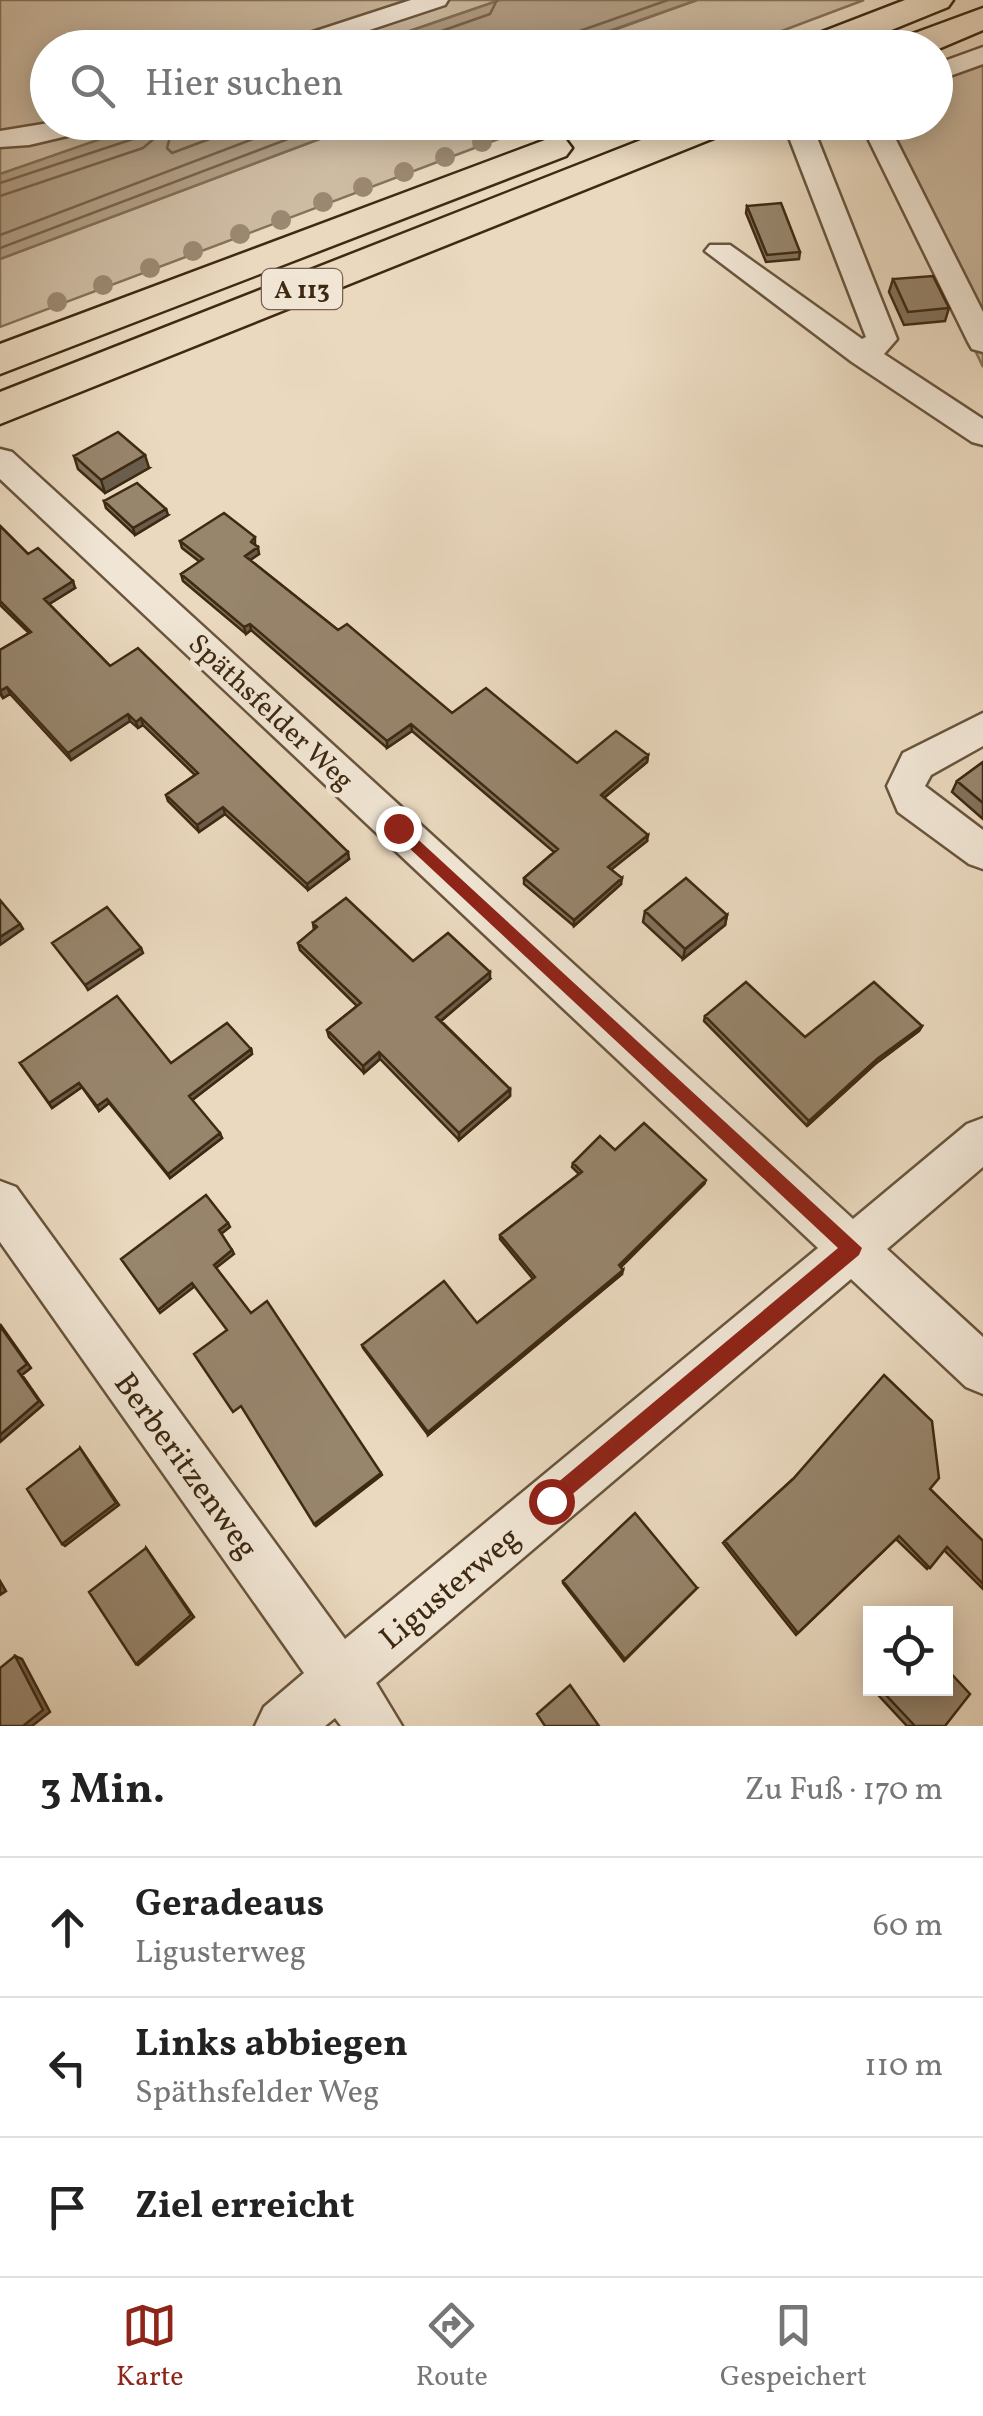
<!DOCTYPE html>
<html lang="de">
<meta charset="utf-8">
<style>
:root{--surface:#fff;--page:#f2f2f2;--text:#222;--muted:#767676;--line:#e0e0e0;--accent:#8f2418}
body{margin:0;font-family:Vollkorn,serif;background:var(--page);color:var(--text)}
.controls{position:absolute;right:30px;bottom:30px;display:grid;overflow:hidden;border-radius:0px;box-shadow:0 5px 25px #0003}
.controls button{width:90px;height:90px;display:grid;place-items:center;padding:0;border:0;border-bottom:2px solid var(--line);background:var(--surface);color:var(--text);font:50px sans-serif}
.stop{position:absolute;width:30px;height:30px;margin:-22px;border:8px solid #8f2418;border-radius:50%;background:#fff}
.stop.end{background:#8f2418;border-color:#fff;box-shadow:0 2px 10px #0008}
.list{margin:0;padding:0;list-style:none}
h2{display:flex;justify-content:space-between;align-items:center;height:130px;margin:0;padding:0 40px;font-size:42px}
h2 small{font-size:32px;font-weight:400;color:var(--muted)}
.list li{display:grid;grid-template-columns:65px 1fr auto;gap:30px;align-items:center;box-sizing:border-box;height:140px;padding:0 40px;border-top:2px solid var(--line)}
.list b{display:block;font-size:38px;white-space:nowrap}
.list p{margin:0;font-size:32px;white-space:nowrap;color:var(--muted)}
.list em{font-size:32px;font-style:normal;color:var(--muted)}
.icon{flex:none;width:55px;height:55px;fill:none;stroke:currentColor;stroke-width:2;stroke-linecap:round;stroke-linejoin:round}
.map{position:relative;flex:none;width:983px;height:1726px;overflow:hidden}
.search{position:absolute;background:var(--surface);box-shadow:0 5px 25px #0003;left:30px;right:30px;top:30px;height:110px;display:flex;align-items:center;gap:25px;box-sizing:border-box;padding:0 35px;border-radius:55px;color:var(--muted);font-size:38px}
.sheet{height:550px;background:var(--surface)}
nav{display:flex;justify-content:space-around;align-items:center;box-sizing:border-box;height:140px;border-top:2px solid var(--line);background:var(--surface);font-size:28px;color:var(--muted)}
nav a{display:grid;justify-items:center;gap:5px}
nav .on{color:var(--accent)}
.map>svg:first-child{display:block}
</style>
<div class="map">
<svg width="983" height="1726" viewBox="0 0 983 1726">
<rect width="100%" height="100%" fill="#ead9bf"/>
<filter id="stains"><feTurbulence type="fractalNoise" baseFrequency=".002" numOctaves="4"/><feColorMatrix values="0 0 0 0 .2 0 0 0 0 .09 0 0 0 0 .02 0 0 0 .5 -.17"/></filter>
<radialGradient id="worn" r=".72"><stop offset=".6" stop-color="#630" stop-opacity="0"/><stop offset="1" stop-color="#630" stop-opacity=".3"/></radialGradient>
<path fill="#cdbba2" stroke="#86725a" stroke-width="2.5" d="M 0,0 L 500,0 L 363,47 L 48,48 L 48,122 L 149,123 L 0,174 Z
M 697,0 L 864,0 L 739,47 L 564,48 Z
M 983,52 L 983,367 L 867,123 L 936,122 L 936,71 Z
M 362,123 L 541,123 L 0,327 L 0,259 Z"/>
<path fill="#b09d84" stroke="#826f56" stroke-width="2.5" d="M 500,0 L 697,0 L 564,47 L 363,47 Z
M 149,122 L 361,122 L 362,123 L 0,259 L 0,174 Z"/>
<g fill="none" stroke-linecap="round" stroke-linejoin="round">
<path stroke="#77634b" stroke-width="2.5" d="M 393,48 L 490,14 L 497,0
M 566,48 L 574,33 L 668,0
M 174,122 L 167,148 L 172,153 L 255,122
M 0,183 L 139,137 L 146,122
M 0,196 L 143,148 L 156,137 L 159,122
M 0,235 L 298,122
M 0,248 L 333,122"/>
<defs>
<path id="minor" d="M 411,0 L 448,0 L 445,5 L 315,48 L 275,48 L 279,43 Z
M 983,47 L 983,64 L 936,81 L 936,64 Z
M 55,122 L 104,122 L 101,128 L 29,145 L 0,147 L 0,131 Z
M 860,122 L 887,122 L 983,312 L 983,352 L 972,349 L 968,342 Z
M 804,132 L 818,140 L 897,339 L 884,354 L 983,419 L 983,445 L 972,442 L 852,362 L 705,251 L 710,245 L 730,245 L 862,339 L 866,337 L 790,140 Z
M 0,449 L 12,452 L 853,1219 L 967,1124 L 983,1118 L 983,1167 L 887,1249 L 983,1337 L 983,1394 L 966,1387 L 851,1279 L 376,1683 L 402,1726 L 341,1726 L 335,1718 L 325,1726 L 255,1726 L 264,1707 L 304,1673 L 0,1242 L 0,1181 L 16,1187 L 345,1639 L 818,1248 L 0,479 Z
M 983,713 L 983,746 L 931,775 L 925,786 L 983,830 L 983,869 L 969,864 L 898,812 L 887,786 L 903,753 Z"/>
<path id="highway" d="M 905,0 L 953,0 L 948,7 L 847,48 L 797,48 L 801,40 Z
M 983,8 L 983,30 L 936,50 L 892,48 L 896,40 Z
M 687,122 L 739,122 L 734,130 L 0,424 L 0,392 Z
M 553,137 L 566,140 L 572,148 L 566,156 L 0,374 L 0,344 Z"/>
</defs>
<use href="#minor" stroke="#69553d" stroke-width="5"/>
<use href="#highway" stroke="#3e2912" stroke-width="5"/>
<use href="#minor" fill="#f1e6d5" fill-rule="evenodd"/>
<use href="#highway" fill="#ead9bf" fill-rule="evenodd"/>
</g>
<g fill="#9b8870">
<circle cx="482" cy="142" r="10"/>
<circle cx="445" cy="157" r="10"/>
<circle cx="404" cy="172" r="10"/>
<circle cx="363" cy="187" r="10"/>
<circle cx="323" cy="202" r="10"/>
<circle cx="281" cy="220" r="10"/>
<circle cx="240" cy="234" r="10"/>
<circle cx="193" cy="251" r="10"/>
<circle cx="150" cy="268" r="10"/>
<circle cx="103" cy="285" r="10"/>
<circle cx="57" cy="302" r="10"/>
</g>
<path fill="#82725d" stroke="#3e2912" stroke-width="2.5" d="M 747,206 L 800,252 L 799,259 L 766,262 L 746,213 Z
M 893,279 L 949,308 L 945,321 L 904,325 L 889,292 Z
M 74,456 L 149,468 L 105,493 L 78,469 Z
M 104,501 L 168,515 L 135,535 L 106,508 Z
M 0,526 L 28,554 L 75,588 L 49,604 L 110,666 L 349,859 L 308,890 L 225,814 L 199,832 L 168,801 L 166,795 L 195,775 L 143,725 L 138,728 L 130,721 L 71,760 L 10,694 L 3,698 L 0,694 L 0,650 L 29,633 L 0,605 Z
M 255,537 L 255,545 L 259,554 L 250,560 L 338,630 L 452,713 L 577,763 L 648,755 L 647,762 L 604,798 L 647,841 L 611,869 L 621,884 L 574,926 L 524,884 L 524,878 L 554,852 L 412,731 L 387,748 L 251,630 L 246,634 L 183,581 L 181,574 L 200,562 L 182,548 L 180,541 Z
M 983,762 L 983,819 L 952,792 L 957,781 Z
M 645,911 L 727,915 L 725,925 L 683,959 L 643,922 Z
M 313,923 L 413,961 L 490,979 L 441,1021 L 510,1089 L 510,1096 L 459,1140 L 380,1059 L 364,1073 L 329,1037 L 327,1030 L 357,1006 L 300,950 L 298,943 L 314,930 Z
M 705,1016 L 805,1037 L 922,1026 L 919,1031 L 875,1064 L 807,1126 L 704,1021 Z
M 251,1049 L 252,1054 L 192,1100 L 222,1138 L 170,1178 L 109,1103 L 99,1111 L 82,1087 L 52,1108 L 20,1063 L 171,1063 Z
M 615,1150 L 704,1184 L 621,1267 L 622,1274 L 428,1435 L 363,1348 L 362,1345 L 477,1323 L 533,1279 L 500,1239 L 500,1235 L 579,1174 L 572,1167 L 573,1163 Z
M 793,1479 L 930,1489 L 983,1541 L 983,1589 L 944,1550 L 927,1569 L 896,1539 L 796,1635 L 723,1543 Z
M 563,1581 L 697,1588 L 624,1661 L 563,1583 Z
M 885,1688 L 946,1688 L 945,1726 L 907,1726 L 879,1696 Z"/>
<path fill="#6a5d4c" stroke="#3e2912" stroke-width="2.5" d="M 145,455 L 149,468 L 105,493 L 101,480 Z
M 166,509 L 168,515 L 135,535 L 133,528 Z
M 258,547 L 259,554 L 246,563 L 245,556 Z
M 73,581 L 75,588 L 46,606 L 44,599 Z
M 250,624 L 251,630 L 246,634 L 244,627 Z
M 7,687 L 10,694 L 3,698 L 0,691 Z
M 128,714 L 130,721 L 71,760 L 68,753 Z
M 141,718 L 143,725 L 138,728 L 136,722 Z
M 411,724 L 412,731 L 387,748 L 387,741 Z
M 648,755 L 647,762 L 600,801 L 601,795 Z
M 223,807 L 225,814 L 199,832 L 197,825 Z
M 648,835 L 647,841 L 607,873 L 608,867 Z
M 348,852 L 349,859 L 308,890 L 307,884 Z
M 622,878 L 621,884 L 574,926 L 574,920 Z
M 727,915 L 725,925 L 683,959 L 685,949 Z
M 20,924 L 23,929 L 0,945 L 0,937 Z
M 141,948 L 143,953 L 88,990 L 85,985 Z
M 490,972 L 490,979 L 437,1024 L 436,1017 Z
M 922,1026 L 919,1031 L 875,1064 L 807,1126 L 809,1121 L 877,1059 Z
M 251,1049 L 252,1054 L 191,1101 L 189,1096 Z
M 379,1052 L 380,1059 L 364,1073 L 363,1066 Z
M 79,1083 L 82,1087 L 52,1108 L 49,1103 Z
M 510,1089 L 510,1096 L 459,1140 L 459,1133 Z
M 107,1099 L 109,1103 L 99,1111 L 97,1106 Z
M 220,1133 L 222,1138 L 170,1178 L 168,1174 Z
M 706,1180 L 704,1184 L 618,1269 L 619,1265 Z
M 228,1223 L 230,1227 L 221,1234 L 219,1230 Z
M 232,1250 L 234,1254 L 216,1268 L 214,1265 Z
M 623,1270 L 622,1274 L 428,1435 L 428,1432 Z
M 192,1283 L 194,1287 L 160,1313 L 158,1310 Z
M 0,1324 L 31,1368 L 22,1375 L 43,1405 L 0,1442 L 0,1435 L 18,1371 Z
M 80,1448 L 119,1505 L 65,1546 L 62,1544 Z
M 381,1473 L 382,1475 L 316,1526 L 314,1524 Z
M 146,1548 L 194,1617 L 138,1665 L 136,1664 Z
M 0,1581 L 6,1591 L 0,1595 Z
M 15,1656 L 22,1659 L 50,1712 L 32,1726 L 23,1726 Z"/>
<path fill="#97856c" stroke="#3e2912" stroke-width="2.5" d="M 781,203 L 800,252 L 767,255 L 747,206 Z
M 933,276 L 949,308 L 908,312 L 893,279 Z
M 118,432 L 145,455 L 101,480 L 74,456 Z
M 137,483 L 166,509 L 133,528 L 104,501 Z
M 224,513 L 255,537 L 251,542 L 258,547 L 245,556 L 338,630 L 347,624 L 452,713 L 486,688 L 577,763 L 616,731 L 648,755 L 601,795 L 648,835 L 608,867 L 622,878 L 574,920 L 524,878 L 558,849 L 411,724 L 387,741 L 250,624 L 244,627 L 181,574 L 203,559 L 180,541 Z
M 0,526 L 28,554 L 38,548 L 73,581 L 44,599 L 110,666 L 138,648 L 348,852 L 307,884 L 223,807 L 197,825 L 166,795 L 198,773 L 141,718 L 136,722 L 128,714 L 68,753 L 7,687 L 0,691 L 0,650 L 31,632 L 0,601 Z
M 983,762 L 983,803 L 957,781 Z
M 686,878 L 727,915 L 685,949 L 645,911 Z
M 346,898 L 413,961 L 448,933 L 490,972 L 436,1017 L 510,1089 L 459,1133 L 379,1052 L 363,1066 L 327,1030 L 361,1003 L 298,943 L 317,927 L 313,923 Z
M 0,900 L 20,924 L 0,937 Z
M 107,907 L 141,948 L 85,985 L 52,943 Z
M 746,982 L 805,1037 L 874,982 L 922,1026 L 877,1059 L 809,1121 L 705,1016 Z
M 117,996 L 171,1063 L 227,1023 L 251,1049 L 189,1096 L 220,1133 L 168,1174 L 107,1099 L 97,1106 L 79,1083 L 49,1103 L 20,1063 Z
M 644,1123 L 706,1180 L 619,1265 L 623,1270 L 428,1432 L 362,1345 L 444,1281 L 477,1323 L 535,1277 L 500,1235 L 582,1172 L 573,1163 L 600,1136 L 615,1150 Z
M 206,1195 L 228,1223 L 219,1230 L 232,1250 L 214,1265 L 251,1313 L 267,1301 L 381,1473 L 314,1524 L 241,1406 L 233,1412 L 194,1354 L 227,1330 L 192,1283 L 158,1310 L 121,1259 Z
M 0,1326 L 27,1364 L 18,1371 L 39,1401 L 0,1435 Z
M 884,1375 L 932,1421 L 939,1478 L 930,1489 L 983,1541 L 983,1584 L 947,1547 L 930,1568 L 899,1536 L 798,1633 L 725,1541 L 793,1479 Z
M 80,1448 L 116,1503 L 62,1544 L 27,1489 Z
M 635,1513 L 697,1588 L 625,1659 L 563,1581 Z
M 146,1548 L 191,1615 L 136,1664 L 89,1592 Z
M 15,1656 L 43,1710 L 23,1726 L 0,1726 L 0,1668 Z
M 946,1668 L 970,1694 L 945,1726 L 915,1726 L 885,1694 L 890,1688 L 946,1688 Z
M 570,1685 L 599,1726 L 545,1726 L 537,1714 Z"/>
<path fill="#8f2418" d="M 398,821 L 862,1248 L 859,1255 L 551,1512 L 544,1509 L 541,1501 L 544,1494 L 838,1248 L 392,832 L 392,823 Z"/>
<g text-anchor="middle" stroke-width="9" stroke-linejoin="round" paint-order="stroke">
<rect fill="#f1e6d5" stroke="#74624c" stroke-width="2.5" x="262" y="269" width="80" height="40" rx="8"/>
<g font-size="25" font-weight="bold" fill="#3e2912">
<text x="302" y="298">A 113</text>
</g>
<g font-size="28" fill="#3e2912" stroke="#f1e6d5">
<text transform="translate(272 711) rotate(43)" y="10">Späthsfelder Weg</text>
</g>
<g font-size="32" fill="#3e2912" stroke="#f1e6d5">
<text transform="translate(187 1465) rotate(54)" y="11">Berberitzenweg</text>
<text transform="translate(449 1587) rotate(-40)" y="11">Ligusterweg</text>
</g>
</g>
<rect width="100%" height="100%" filter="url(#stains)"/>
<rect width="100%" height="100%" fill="url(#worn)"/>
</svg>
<div class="controls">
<button><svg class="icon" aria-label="locate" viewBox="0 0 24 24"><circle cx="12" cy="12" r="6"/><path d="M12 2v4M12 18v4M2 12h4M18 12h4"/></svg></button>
</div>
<div class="stop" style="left:551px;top:1501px"></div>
<div class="stop end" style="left:398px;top:828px"></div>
<div class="search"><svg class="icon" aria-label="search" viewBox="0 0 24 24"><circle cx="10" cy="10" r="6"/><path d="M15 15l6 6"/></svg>Hier suchen</div>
</div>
<section class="sheet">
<h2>3 Min.<small>Zu Fuß · 170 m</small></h2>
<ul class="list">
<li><svg class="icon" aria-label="ahead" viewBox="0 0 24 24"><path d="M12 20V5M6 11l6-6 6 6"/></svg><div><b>Geradeaus</b><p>Ligusterweg</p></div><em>60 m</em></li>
<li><svg class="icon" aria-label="left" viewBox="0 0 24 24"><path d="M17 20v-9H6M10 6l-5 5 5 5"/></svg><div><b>Links abbiegen</b><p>Späthsfelder Weg</p></div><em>110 m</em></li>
<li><svg class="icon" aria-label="arrive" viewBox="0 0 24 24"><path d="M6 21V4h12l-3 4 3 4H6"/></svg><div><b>Ziel erreicht</b></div></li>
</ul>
</section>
<nav>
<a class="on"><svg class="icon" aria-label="map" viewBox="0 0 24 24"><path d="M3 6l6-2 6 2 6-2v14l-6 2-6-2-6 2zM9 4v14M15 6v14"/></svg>Karte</a>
<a><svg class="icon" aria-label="directions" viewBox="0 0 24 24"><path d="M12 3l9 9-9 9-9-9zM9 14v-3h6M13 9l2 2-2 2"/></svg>Route</a>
<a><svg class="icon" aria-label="saved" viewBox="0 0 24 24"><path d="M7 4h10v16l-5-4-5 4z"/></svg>Gespeichert</a>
</nav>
